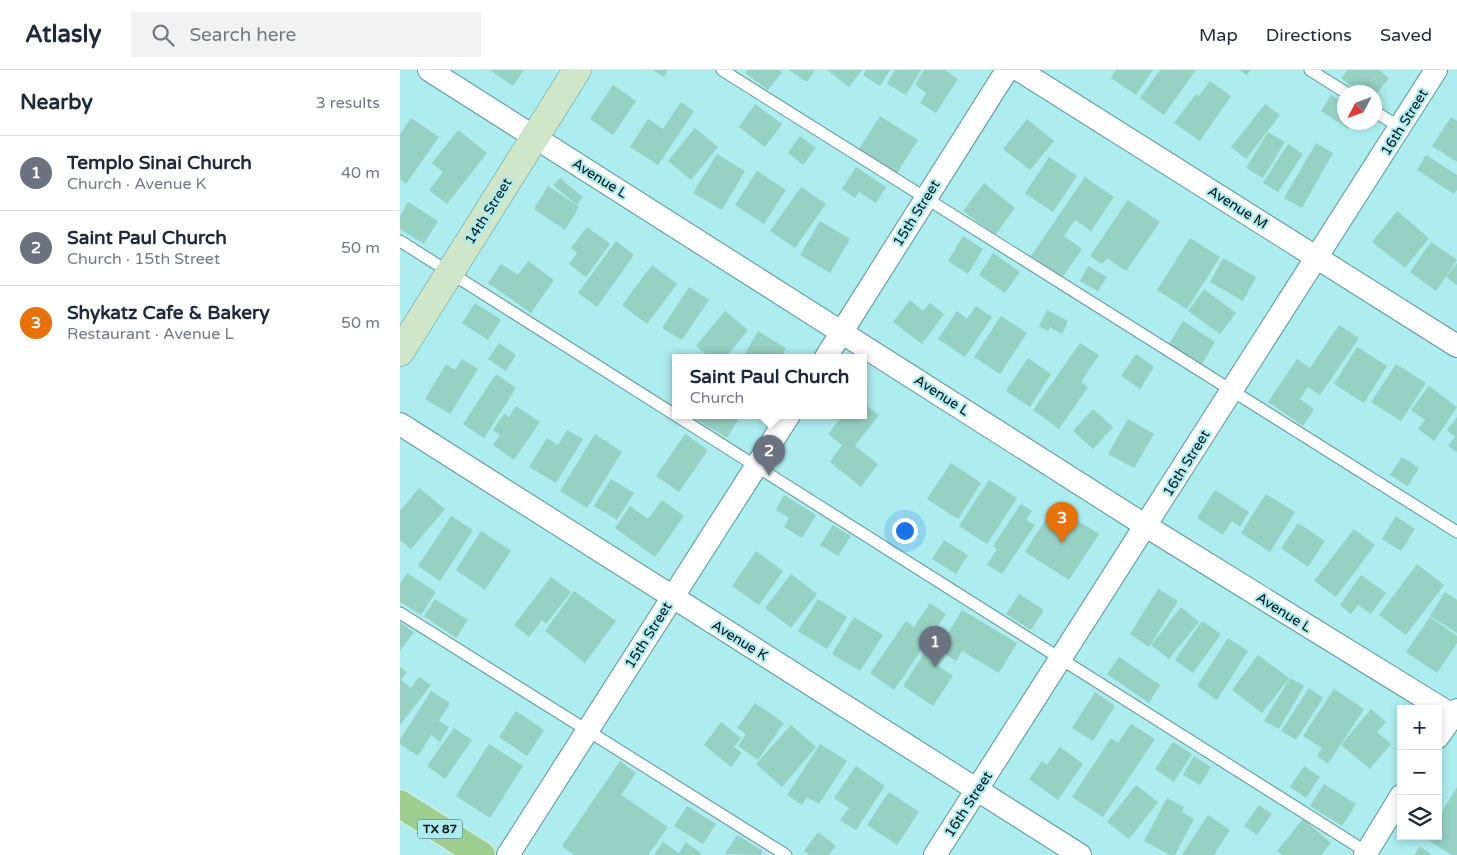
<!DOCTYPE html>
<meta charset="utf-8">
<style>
:root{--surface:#fff;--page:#f2f2f3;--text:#1f2937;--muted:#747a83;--line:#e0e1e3;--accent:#111827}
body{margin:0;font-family:"Varela Round",sans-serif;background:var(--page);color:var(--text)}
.controls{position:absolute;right:15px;bottom:15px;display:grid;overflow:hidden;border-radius:0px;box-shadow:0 2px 8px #0003}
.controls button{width:45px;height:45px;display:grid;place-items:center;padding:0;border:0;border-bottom:1px solid var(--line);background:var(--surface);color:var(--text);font:25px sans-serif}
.compass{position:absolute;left:937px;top:15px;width:45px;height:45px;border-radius:50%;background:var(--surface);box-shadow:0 2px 8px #0003;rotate:229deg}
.you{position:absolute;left:504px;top:460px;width:18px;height:18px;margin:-12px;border:4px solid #fff;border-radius:50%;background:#1a73e8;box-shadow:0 0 0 8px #1a73e833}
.badge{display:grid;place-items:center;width:32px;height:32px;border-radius:50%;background:var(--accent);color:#fff;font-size:16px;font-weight:700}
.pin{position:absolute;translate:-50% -41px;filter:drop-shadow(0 1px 2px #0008)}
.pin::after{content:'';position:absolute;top:26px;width:18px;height:15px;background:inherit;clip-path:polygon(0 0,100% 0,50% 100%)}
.popup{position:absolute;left:272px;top:284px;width:195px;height:65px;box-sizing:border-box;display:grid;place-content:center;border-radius:0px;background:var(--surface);filter:drop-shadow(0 1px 4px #0005);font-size:16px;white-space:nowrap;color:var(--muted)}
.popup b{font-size:19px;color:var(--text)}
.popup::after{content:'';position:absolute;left:50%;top:100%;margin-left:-10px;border:10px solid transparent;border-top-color:var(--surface)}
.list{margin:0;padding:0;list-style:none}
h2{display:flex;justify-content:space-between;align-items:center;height:65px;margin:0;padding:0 20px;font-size:21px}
h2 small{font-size:16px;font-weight:400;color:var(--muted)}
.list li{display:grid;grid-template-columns:32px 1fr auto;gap:15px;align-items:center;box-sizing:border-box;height:75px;padding:0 20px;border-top:1px solid var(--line)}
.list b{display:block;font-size:19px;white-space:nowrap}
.list p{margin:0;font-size:16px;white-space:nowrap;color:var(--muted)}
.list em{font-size:16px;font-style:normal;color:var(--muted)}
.icon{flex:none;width:28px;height:28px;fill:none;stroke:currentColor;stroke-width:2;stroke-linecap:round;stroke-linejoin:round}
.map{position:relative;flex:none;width:1057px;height:785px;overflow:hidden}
header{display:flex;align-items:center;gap:30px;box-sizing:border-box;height:70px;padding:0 25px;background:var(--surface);border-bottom:1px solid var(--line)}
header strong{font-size:24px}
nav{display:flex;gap:28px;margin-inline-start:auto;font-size:18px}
.search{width:350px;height:45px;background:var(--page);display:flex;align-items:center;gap:12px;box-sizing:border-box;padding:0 18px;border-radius:0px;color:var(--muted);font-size:19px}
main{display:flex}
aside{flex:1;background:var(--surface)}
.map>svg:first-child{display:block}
</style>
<header>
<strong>Atlasly</strong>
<div class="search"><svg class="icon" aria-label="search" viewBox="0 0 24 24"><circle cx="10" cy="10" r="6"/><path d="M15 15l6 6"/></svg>Search here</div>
<nav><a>Map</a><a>Directions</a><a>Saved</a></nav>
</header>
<main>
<aside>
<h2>Nearby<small>3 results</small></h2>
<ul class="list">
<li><span class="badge" style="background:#6b7280">1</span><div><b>Templo Sinai Church</b><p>Church · Avenue K</p></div><em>40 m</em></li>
<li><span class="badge" style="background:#6b7280">2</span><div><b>Saint Paul Church</b><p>Church · 15th Street</p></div><em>50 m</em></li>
<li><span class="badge" style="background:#e8710a">3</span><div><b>Shykatz Cafe &amp; Bakery</b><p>Restaurant · Avenue L</p></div><em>50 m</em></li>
</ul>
</aside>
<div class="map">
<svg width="1057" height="785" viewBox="0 0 1057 785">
<rect width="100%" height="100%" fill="#adecef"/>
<path fill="#96d1c3" d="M 90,0 L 124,0 L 113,16 Z
M 253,0 L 268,0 L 264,7 Z
M 348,0 L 379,0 L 382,2 L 368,20 L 345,3 Z
M 389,0 L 415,0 L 407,12 Z
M 427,0 L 462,0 L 449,17 Z
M 466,0 L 490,0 L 480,16 L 463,5 Z
M 495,0 L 521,0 L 506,25 L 487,14 Z
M 524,0 L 545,0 L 558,9 L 536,43 L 520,33 L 526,23 L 515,15 Z
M 716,0 L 753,0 L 736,25 L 711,8 Z
M 760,0 L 796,0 L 764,45 L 740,28 Z
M 839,0 L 851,0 L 847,5 Z
M 948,0 L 979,0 L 989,8 L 974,27 L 974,22 L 960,22 L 941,8 Z
M 810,11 L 831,26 L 800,71 L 774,53 L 796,24 L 799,26 Z
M 213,15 L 236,31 L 213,65 L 190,49 Z
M 931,25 L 944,33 L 944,52 L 952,52 L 948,59 L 921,41 Z
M 281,32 L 294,41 L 258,95 L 230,77 L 248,49 L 263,59 Z
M 355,34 L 382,54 L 365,77 L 339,57 Z
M 865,34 L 880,45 L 846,89 L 831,77 Z
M 480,46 L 518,70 L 497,103 L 459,79 Z
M 1051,47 L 1057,51 L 1057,92 L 1032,76 Z
M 11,48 L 39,67 L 6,114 L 0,109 L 0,64 Z
M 627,49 L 654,71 L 630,100 L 603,79 Z
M 295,58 L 318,77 L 291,110 L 268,91 Z
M 58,60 L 87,83 L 47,134 L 29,120 L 43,102 L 32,93 Z
M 868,62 L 885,72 L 863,108 L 846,98 Z
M 400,66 L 416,78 L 403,95 L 388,83 Z
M 916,73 L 933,83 L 902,138 L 884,128 Z
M 888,74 L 903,84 L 878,122 L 863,113 Z
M 317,84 L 345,101 L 322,140 L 293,123 Z
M 1026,85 L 1057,105 L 1057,120 L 1054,124 L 1017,100 Z
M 649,87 L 677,106 L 653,142 L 625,123 Z
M 456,97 L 486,117 L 476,133 L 459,122 L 455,128 L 442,119 Z
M 357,101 L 386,120 L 364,154 L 335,135 Z
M 685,107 L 714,127 L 691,161 L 675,150 L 664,166 L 682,179 L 662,208 L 631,186 Z
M 160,108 L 183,127 L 177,135 L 153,115 Z
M 584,113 L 615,138 L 595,165 L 563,141 Z
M 148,116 L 179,137 L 165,160 L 134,139 Z
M 401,117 L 426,134 L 395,178 L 370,161 Z
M 728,130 L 760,152 L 726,201 L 707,188 L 702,194 L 690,186 Z
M 8,132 L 38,151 L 24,174 L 0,159 L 0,146 Z
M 997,141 L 1029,168 L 1005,198 L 972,172 Z
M 420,151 L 450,169 L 430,203 L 400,185 Z
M 187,157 L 210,174 L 186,207 L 169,194 L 177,183 L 171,178 Z
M 563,166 L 583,179 L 568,204 L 548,191 Z
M 790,168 L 820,187 L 787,239 L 757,220 Z
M 216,171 L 234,185 L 197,237 L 178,223 Z
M 1031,172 L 1057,190 L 1036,221 L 1010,202 Z
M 593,183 L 620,202 L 605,223 L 579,205 Z
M 823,188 L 856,207 L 843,231 L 810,212 Z
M 128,191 L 154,210 L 131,243 L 88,213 L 101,194 L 118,205 Z
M 1057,193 L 1057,215 L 1046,207 Z
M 252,195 L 277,214 L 247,254 L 222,235 Z
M 688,196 L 707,207 L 698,221 L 680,211 Z
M 289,217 L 309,230 L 282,270 L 262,258 Z
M 804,219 L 836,243 L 820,264 L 788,241 Z
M 510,230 L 523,241 L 530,233 L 544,244 L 522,274 L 493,252 Z
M 75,233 L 101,250 L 88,270 L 62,253 Z
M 576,236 L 592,247 L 565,287 L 538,269 L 557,241 L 567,249 Z
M 647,240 L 668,251 L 662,264 L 650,257 L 648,261 L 639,256 Z
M 325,241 L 348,260 L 326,287 L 309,287 L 296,276 Z
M 601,246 L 627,263 L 600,304 L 574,287 Z
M 783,251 L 815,272 L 802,294 L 769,274 Z
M 939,255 L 959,268 L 920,325 L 908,317 L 900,329 L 914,339 L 903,356 L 868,332 L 897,289 L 910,298 Z
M 358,261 L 386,278 L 381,287 L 343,287 Z
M 99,273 L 116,285 L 106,301 L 88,289 Z
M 680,273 L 699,285 L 681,312 L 688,317 L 659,359 L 633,340 Z
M 957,277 L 987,296 L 964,333 L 934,314 Z
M 736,284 L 754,297 L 740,319 L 721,306 Z
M 628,288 L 651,304 L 630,337 L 606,321 Z
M 62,289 L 78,299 L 50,344 L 25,329 L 46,294 L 55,300 Z
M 996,294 L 1026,313 L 1001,351 L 971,332 Z
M 96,304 L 116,318 L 84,368 L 63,354 Z
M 1029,316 L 1057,337 L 1034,371 L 1018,359 L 1025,350 L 1011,340 Z
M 463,333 L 479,345 L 455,376 L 478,394 L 461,417 L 430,392 L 442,375 L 428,364 L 443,345 L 463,345 Z
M 116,336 L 140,352 L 114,390 L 93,375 L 100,365 L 93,360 L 104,344 L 109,347 Z
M 693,339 L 713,357 L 693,379 L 673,361 Z
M 288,345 L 330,345 L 338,350 L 327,368 Z
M 1057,347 L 1057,382 L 1048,376 L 1055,367 L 1047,360 Z
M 728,349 L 754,364 L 734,398 L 708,384 Z
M 167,360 L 183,369 L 156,413 L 129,397 L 147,368 L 158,375 Z
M 195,364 L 222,382 L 187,438 L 160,421 Z
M 285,364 L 308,380 L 279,422 L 256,406 Z
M 1002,387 L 1019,398 L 1008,416 L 990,405 Z
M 551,393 L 581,413 L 558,449 L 527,429 Z
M 211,409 L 234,423 L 217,450 L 194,436 Z
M 589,410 L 617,428 L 587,474 L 559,456 Z
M 19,418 L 45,439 L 11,479 L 0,470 L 0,441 Z
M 815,420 L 849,442 L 840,457 L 832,451 L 823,465 L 797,448 Z
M 866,424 L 895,442 L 870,482 L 841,463 Z
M 384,425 L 416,445 L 402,468 L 384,457 L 389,448 L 376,440 Z
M 262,430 L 284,446 L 255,487 L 215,458 L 230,436 L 248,449 Z
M 621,434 L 632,441 L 626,450 L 635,455 L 602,504 L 587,495 L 597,479 L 593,476 Z
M 654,436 L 699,464 L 669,510 L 625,482 Z
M 51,446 L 73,460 L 40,511 L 18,496 Z
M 996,446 L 1015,459 L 1001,481 L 982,469 Z
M 898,453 L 925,471 L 908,497 L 881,478 Z
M 433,455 L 451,466 L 438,486 L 420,475 Z
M 954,459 L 975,475 L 936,527 L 914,511 Z
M 81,461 L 111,481 L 85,520 L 56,500 Z
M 544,470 L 568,485 L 556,504 L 532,489 Z
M 356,481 L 383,501 L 359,535 L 332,516 Z
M 1017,494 L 1044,515 L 1006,565 L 979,545 Z
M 7,503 L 36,522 L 21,545 L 0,532 L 0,514 Z
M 391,504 L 417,524 L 391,558 L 365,538 Z
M 961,505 L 986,523 L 971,544 L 958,535 L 951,544 L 940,535 Z
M 151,507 L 171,522 L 146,554 L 142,550 L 129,567 L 114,555 Z
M 758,519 L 778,531 L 749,577 L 730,564 Z
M 174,521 L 216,551 L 185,593 L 145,561 Z
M 1045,522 L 1057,530 L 1057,563 L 1030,546 Z
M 619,524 L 644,540 L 631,560 L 606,544 Z
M 35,529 L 68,550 L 56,568 L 24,546 Z
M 418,529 L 447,547 L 427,579 L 398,561 Z
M 530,533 L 546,544 L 494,620 L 470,603 L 506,551 L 514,557 Z
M 781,537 L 799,552 L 769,589 L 751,575 Z
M 562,540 L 617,573 L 599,603 L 562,581 L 556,591 L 538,580 Z
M 454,547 L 483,565 L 460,601 L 432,584 Z
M 1030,547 L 1057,566 L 1057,573 L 1037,603 L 1006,582 Z
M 802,551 L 821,564 L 793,603 L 775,590 Z
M 0,552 L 14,562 L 0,581 Z
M 828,568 L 848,581 L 817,630 L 797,616 Z
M 529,576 L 545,587 L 538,596 L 553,606 L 533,636 L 503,616 Z
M 858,585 L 889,608 L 862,643 L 832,620 Z
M 719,587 L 760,615 L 749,633 L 707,604 Z
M 0,597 L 7,602 L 1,610 L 11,618 L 19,607 L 31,615 L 0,655 Z
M 890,608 L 904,616 L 879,659 L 864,651 Z
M 909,618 L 923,628 L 896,670 L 881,661 Z
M 934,619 L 964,639 L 928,694 L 917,686 L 922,678 L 903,666 Z
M 31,621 L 50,633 L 39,651 L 49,657 L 40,672 L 31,665 L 18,686 L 0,674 L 0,670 Z
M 695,622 L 715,636 L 693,671 L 672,658 Z
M 355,633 L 384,653 L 358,690 L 338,676 L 346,664 L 337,658 Z
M 971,639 L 986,652 L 977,662 L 991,674 L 970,699 L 941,675 Z
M 116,641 L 144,660 L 127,686 L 99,667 Z
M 321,652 L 341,668 L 334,677 L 342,683 L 331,697 L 304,675 Z
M 731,654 L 755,669 L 703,747 L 672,727 L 711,668 L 718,673 Z
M 391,655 L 416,677 L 382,717 L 356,694 Z
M 54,658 L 72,670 L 45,709 L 27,696 Z
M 773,672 L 792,684 L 774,712 L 755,699 Z
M 89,674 L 123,696 L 90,748 L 56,726 Z
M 420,674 L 447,691 L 419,734 L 407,727 L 402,735 L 387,725 Z
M 660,677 L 683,694 L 658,730 L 629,709 L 642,691 L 647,695 Z
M 794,686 L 811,697 L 800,715 L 783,705 Z
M 220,691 L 236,703 L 221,725 L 268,757 L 248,785 L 174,785 L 162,776 Z
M 456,696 L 485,716 L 456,760 L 440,750 L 449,738 L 434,728 Z
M 904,696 L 920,707 L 906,728 L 890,717 Z
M 924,714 L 956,734 L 942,756 L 910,736 Z
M 736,715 L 758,732 L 729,769 L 707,752 Z
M 1057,717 L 1057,785 L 1052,785 L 1026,769 L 1027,766 L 1038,766 L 1038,748 Z
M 489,722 L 519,742 L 497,775 L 467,755 Z
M 767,728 L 784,737 L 782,742 L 794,749 L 775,785 L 770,785 L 744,771 Z
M 859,735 L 872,744 L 857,765 L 844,756 Z
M 287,736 L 316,754 L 303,774 L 274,756 Z
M 808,745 L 830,760 L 814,785 L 782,785 Z
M 903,749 L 931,773 L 921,785 L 883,785 L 877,781 Z
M 418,762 L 436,776 L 429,785 L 409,785 L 404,781 Z
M 337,765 L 363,781 L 361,785 L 325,784 Z
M 263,772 L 279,783 L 286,772 L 301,783 L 300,785 L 254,785 Z
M 1020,776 L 1032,785 L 1014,785 Z"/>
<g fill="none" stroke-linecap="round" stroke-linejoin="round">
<defs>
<path id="lane" d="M 322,0 L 1057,462
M 910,0 L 945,22
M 974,41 L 1001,58
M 0,171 L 968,783
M 0,543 L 386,785"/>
<path id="street" d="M 29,0 L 746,456 L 1057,648
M 619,0 L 1057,276
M 426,287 L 607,0
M 0,354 L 680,785
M 1038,667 L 1057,640
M 108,785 L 389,345
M 535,785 L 1036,0
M 965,785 L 1001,726"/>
<path id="secondary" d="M 0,282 L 177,0"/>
<path id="primary" d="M 0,734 L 81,785"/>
</defs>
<use href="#lane" stroke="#5a979a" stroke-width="13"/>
<use href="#street" stroke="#5a979a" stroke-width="24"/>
<use href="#secondary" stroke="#5a979a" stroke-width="29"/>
<use href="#primary" stroke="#fff" stroke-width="29"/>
<use href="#lane" stroke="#fff" stroke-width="11"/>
<use href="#street" stroke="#fff" stroke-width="22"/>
<use href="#secondary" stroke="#cfe6c8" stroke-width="28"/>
<use href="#primary" stroke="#9fce91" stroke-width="28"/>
</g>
<g text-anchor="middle" stroke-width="4.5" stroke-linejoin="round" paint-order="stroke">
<rect fill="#adecef" stroke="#345254" stroke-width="1" x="17.5" y="749.5" width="45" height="19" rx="4"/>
<g font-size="12" font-weight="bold" fill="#001011">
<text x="40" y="763">TX 87</text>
</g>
<g font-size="14" fill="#001011" stroke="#adecef">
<text transform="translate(1004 52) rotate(-58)" y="5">16th Street</text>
<text transform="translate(200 108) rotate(32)" y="5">Avenue L</text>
<text transform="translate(838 137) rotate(32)" y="5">Avenue M</text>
<text transform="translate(88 141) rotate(-58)" y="5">14th Street</text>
<text transform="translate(516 143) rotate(-58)" y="5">15th Street</text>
<text transform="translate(542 325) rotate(33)" y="5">Avenue L</text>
<text transform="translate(786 393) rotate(-58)" y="5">16th Street</text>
<text transform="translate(884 542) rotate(32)" y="5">Avenue L</text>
<text transform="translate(248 565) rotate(-58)" y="5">15th Street</text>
<text transform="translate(340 570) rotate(32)" y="5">Avenue K</text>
<text transform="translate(568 734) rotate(-57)" y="5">16th Street</text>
</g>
</g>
</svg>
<div class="controls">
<button>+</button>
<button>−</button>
<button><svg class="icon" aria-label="layers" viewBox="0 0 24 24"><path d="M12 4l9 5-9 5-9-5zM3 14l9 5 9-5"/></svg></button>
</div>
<svg class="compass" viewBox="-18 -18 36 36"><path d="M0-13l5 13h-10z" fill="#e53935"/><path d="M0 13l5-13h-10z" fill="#747a83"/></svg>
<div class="you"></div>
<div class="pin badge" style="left:535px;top:597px;background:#6b7280">1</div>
<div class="pin badge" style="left:369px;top:406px;background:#6b7280">2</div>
<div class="popup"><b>Saint Paul Church</b>Church</div>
<div class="pin badge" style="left:662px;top:473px;background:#e8710a">3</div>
</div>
</main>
